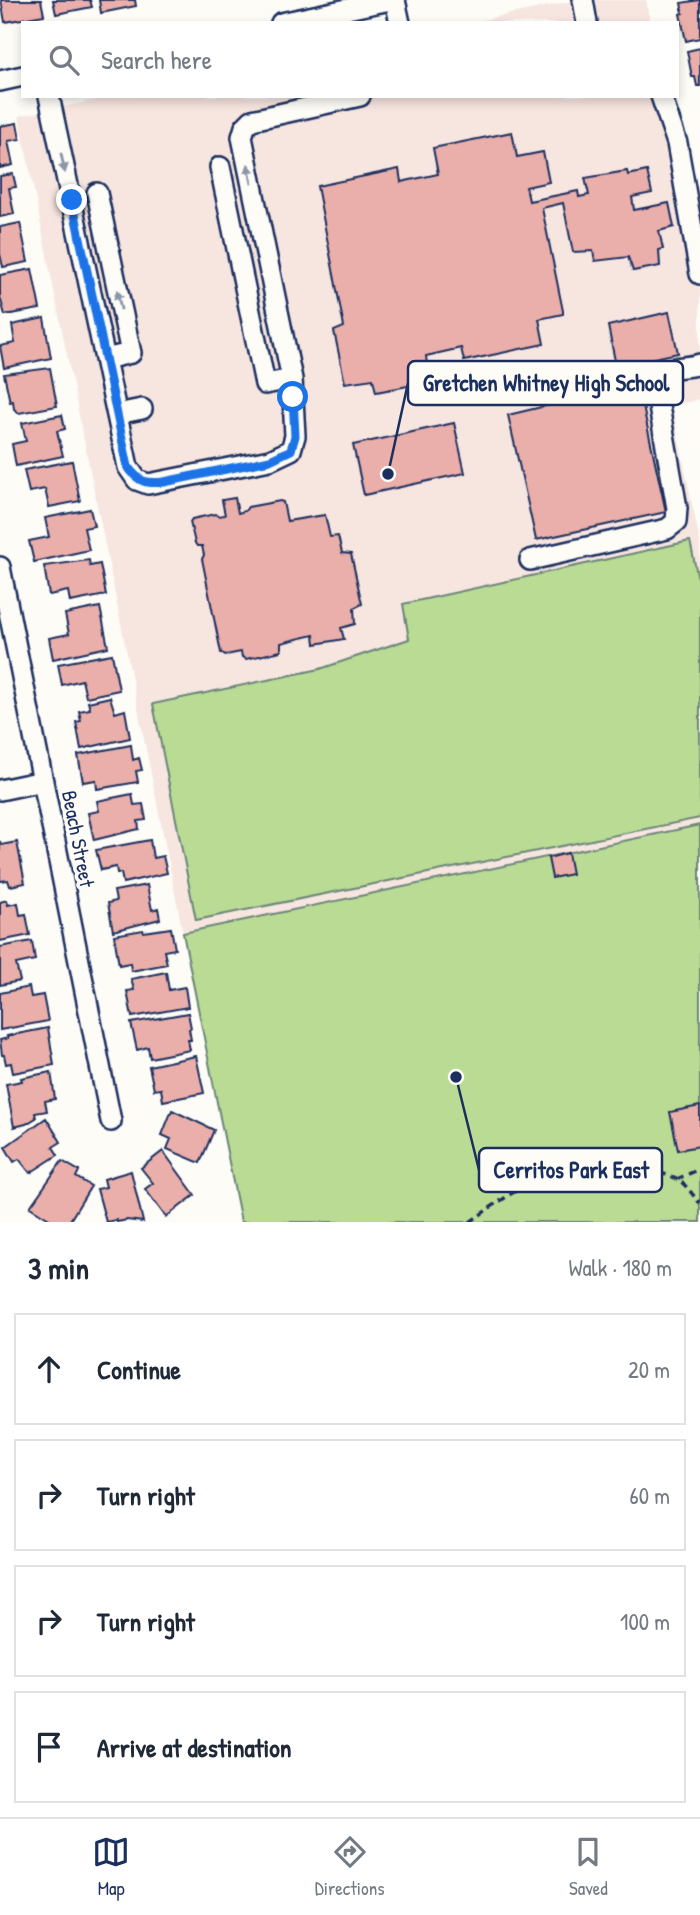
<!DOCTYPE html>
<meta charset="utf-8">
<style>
:root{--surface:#fff;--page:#f6f6f7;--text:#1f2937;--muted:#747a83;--line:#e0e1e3;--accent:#1b2f5e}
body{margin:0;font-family:"Patrick Hand",sans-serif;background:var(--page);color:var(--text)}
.stop{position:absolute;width:21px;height:21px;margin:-16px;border:5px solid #1a73e8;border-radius:50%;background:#fff}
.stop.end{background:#1a73e8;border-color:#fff;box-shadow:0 2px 7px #0008}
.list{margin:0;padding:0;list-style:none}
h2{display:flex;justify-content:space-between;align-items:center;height:91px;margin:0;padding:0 28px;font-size:30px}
h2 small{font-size:23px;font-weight:400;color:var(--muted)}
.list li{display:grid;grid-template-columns:46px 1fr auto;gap:21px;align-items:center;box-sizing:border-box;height:112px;margin:0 14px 14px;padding:0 14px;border:2px solid var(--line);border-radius:0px}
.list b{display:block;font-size:26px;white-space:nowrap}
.list em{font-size:23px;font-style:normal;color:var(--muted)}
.icon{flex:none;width:38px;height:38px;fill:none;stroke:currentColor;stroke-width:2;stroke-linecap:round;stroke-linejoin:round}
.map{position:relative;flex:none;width:700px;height:1222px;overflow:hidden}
.search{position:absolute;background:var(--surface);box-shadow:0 4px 10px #0003;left:21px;right:21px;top:21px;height:77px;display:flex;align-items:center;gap:18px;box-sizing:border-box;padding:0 24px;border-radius:0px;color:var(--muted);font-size:26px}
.sheet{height:595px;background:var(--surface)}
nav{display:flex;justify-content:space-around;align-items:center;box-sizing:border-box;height:98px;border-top:2px solid var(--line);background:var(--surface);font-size:19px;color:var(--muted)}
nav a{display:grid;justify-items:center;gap:4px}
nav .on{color:var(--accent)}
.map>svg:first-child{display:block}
</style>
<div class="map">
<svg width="700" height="1222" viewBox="0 0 700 1222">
<rect width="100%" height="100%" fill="#fdfcf7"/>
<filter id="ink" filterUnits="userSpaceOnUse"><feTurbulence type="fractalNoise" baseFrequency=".0143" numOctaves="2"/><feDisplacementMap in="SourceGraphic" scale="14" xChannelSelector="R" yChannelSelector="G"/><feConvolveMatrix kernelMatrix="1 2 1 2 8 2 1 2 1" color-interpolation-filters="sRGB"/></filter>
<g filter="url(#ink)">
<path fill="#f7e5e0" d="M 577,0 L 646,0 L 651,23 L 468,23 Z
M 115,96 L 670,96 L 685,145 L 700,213 L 700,399 L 672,406 L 700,542 L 700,825 L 183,933 L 19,116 Z"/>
<path fill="#badb94" stroke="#6a8579" stroke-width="2" d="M 690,541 L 700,588 L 700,818 L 196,920 L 153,704 L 320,669 L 409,639 L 403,604 Z
M 700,825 L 700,1222 L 241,1222 L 183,933 Z"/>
<path fill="#eaafaa" stroke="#1b2f5e" stroke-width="2" d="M 1,0 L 41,0 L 44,15 L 5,22 Z
M 53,0 L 90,0 L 92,7 L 56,14 Z
M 99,0 L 135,0 L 136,6 L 101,13 Z
M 700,0 L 700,38 L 686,41 L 680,14 L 683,13 L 681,3 Z
M 700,48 L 700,86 L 697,86 L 695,77 L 692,77 L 687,51 Z
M 17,123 L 20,139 L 8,141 L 13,165 L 0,168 L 0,126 Z
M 512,132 L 517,157 L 543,152 L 549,182 L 526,187 L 529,201 L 578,191 L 579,197 L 589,195 L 585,178 L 627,171 L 628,175 L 647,171 L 652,193 L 632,197 L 634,210 L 669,203 L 674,227 L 659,231 L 663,249 L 659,250 L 660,266 L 633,271 L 628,257 L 595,261 L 593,251 L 573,252 L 563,203 L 542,208 L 563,311 L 563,314 L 539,319 L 544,344 L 464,361 L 461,348 L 426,356 L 429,382 L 376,392 L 373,379 L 345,383 L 334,331 L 344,327 L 317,186 L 399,169 L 401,182 L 438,174 L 433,148 Z
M 13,174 L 16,187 L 9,188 L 14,214 L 0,217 L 0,176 Z
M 20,223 L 28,262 L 3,267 L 0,254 L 0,227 Z
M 32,269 L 40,309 L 5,315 L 0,297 L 0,275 Z
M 669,312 L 678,353 L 616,366 L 608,326 Z
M 44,318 L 51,358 L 4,368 L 0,346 L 15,343 L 12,325 Z
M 50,368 L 57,406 L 19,413 L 14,409 L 13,401 L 10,402 L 4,374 Z
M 638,384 L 666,512 L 536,540 L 508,415 Z
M 62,415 L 65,429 L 57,431 L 63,456 L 16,466 L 12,444 L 26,441 L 22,423 Z
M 454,423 L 465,473 L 364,495 L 353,445 Z
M 72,461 L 80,501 L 49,507 L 45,489 L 29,492 L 24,470 Z
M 235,498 L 238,513 L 245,511 L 248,507 L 280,501 L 283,502 L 287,521 L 325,515 L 330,537 L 338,536 L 342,553 L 351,554 L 362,604 L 354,608 L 355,624 L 341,628 L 344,639 L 315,644 L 314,635 L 301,638 L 281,643 L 281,651 L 246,659 L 242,657 L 241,652 L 226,655 L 221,653 L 202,559 L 204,555 L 202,546 L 197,546 L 195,543 L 190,522 L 192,519 L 215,514 L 218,516 L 225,515 L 222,500 Z
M 90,509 L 94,526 L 84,528 L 89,550 L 34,562 L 29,541 L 49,537 L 45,518 Z
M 89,560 L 90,566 L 100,564 L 106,595 L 70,602 L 68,591 L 49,595 L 44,566 Z
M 100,607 L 108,647 L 53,659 L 49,638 L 69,634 L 65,614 Z
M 112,654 L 119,690 L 86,697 L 82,680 L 62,685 L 58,664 Z
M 110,697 L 115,713 L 125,710 L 130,738 L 81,749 L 76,722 L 81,721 L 79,711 L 90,709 L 88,702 Z
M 131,745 L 133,760 L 139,758 L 142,770 L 136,771 L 138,782 L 97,789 L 96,780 L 83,782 L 78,755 Z
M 132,794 L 134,805 L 143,804 L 146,820 L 138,821 L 139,829 L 94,840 L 88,813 L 99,811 L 97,801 Z
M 150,840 L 153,858 L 163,856 L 167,873 L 123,883 L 121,873 L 117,873 L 116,867 L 101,870 L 96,850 Z
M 0,841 L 1,845 L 17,842 L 25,883 L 10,886 L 8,880 L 0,881 Z
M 568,853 L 572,874 L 552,878 L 548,858 Z
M 147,885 L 152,910 L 158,908 L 160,919 L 113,931 L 108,903 L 116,901 L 114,891 Z
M 7,900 L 8,905 L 18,903 L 20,915 L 26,914 L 30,935 L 0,941 L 0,902 Z
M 171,928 L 175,949 L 164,951 L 167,964 L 131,971 L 130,963 L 119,965 L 114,935 L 143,930 L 144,932 Z
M 32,941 L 35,960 L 16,964 L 20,981 L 0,985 L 0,947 Z
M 166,972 L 169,990 L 185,987 L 188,1007 L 132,1017 L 127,991 L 134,990 L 131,979 Z
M 29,987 L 31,997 L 43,995 L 48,1021 L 0,1030 L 0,993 Z
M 188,1013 L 191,1028 L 189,1029 L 191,1040 L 188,1040 L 190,1050 L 150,1058 L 148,1047 L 137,1050 L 131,1023 Z
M 48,1028 L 54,1065 L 13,1073 L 11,1063 L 6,1064 L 4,1055 L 2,1055 L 0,1040 L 8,1038 L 7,1036 Z
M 196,1056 L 204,1093 L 163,1101 L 161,1089 L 154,1090 L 149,1066 Z
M 51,1072 L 55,1099 L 45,1101 L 47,1111 L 35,1113 L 36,1118 L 26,1124 L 14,1127 L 6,1084 L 22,1081 L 21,1078 Z
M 700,1106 L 700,1146 L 678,1150 L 670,1112 Z
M 172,1110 L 214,1130 L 200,1163 L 167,1149 L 171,1139 L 162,1135 Z
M 46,1118 L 61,1142 L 53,1147 L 58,1155 L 30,1173 L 19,1159 L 14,1162 L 5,1147 Z
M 163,1151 L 195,1195 L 166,1217 L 145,1189 L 153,1183 L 141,1168 Z
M 62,1161 L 79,1171 L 76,1177 L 91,1186 L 69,1222 L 54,1222 L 30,1207 Z
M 131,1171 L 143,1222 L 127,1220 L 117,1222 L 116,1220 L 106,1222 L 97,1189 L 106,1187 L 104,1179 Z"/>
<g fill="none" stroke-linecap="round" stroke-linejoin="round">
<defs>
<path id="minor" d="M 395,0 L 400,23
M 583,0 L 587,23
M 281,23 L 390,0
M 0,81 L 23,76
M 49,96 L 128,467 L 137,480 L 148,484 L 270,460 L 291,450 L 295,436 L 292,379 L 242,137 L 245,127 L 252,120 L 360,96
M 661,96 L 677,143 L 700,274
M 220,167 L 265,384 L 292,379
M 97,193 L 131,353 L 105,359
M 117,414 L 142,409
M 530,560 L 667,529 L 676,522 L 677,508 L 655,384 C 663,363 682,370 700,364
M 0,567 L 111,1121
M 0,790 L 43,781"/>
</defs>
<use href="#minor" stroke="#1b2f5e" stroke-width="24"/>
<path stroke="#1b2f5e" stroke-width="3.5" stroke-dasharray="7 5" stroke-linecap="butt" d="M 677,1179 L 700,1169
M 470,1222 C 528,1181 555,1161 630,1169 C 641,1170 668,1173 677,1179 C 686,1184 693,1196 700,1203"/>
<use href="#minor" stroke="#fdfcf7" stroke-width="19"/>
</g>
<defs><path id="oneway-solid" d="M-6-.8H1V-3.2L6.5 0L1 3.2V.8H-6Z" transform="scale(1.75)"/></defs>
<g fill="#8c96aa">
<use href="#oneway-solid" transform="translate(63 163) rotate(78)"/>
<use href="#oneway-solid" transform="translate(250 174) rotate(-101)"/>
<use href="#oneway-solid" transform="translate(119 300) rotate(-102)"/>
</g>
</g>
<g fill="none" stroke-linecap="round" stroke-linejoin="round" filter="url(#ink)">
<path stroke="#1a73e8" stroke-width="9" d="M 72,200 L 128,467 C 139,482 145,484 164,482 L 270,460 L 291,450 L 295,436 L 293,397"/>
</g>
<g text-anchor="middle" stroke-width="7" stroke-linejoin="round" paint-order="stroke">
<g font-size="21" fill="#1b2f5e" stroke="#fdfcf7">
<text transform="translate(78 839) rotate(79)" y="7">Beach Street</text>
</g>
</g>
<path fill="none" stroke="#1b2f5e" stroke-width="2.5" d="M388 474L408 383M456 1077L479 1170"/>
<g fill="#1b2f5e" stroke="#fdfcf7" stroke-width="2.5">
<circle cx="388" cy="474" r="7"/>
<circle cx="456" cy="1077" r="7"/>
</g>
<g fill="#fdfcf7" stroke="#1b2f5e" stroke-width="2.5">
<rect x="408" y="361" width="275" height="44" rx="7"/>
<rect x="479" y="1148" width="183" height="44" rx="7"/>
</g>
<g font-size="23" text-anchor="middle" font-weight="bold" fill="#1b2f5e">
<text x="546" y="391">Gretchen Whitney High School</text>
<text x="571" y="1178">Cerritos Park East</text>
</g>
</svg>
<div class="stop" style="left:293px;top:397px"></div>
<div class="stop end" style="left:72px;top:200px"></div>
<div class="search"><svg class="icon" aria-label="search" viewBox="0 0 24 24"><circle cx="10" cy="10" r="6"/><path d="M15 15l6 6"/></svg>Search here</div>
</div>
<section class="sheet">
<h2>3 min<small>Walk · 180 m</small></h2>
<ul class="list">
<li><svg class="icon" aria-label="ahead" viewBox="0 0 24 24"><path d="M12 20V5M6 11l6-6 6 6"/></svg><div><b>Continue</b></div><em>20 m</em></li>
<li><svg class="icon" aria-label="right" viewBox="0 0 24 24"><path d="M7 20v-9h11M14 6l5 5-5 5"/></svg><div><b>Turn right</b></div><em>60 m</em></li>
<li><svg class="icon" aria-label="right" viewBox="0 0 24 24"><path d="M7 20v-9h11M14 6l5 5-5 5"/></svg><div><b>Turn right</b></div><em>100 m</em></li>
<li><svg class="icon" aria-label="arrive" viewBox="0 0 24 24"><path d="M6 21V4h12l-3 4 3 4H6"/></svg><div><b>Arrive at destination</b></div></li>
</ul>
</section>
<nav>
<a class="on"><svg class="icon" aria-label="map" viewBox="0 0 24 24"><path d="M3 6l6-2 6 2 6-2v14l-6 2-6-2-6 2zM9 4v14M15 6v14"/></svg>Map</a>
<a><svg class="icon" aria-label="directions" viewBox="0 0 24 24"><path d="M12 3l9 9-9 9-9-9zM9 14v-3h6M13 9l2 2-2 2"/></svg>Directions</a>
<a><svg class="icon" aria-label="saved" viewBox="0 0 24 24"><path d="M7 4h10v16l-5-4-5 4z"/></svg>Saved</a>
</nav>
